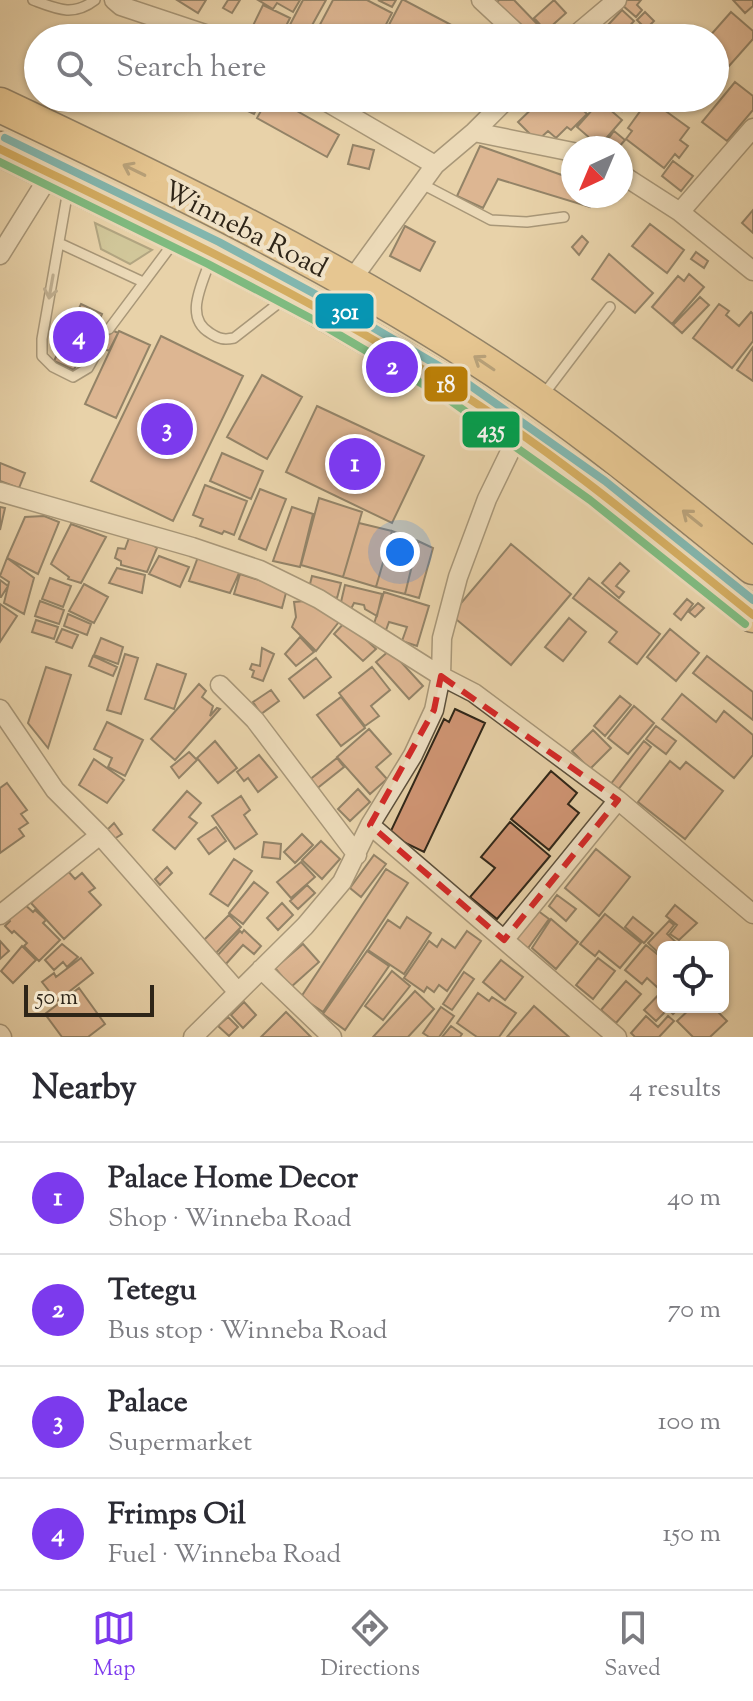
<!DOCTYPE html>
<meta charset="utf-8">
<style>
:root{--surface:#fff;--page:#f2f2f3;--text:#2b2b33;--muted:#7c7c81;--line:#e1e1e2;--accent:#7c3aed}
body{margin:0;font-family:"Sorts Mill Goudy",serif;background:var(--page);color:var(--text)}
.controls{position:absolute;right:24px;bottom:24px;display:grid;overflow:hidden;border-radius:12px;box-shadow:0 2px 6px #0004}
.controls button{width:72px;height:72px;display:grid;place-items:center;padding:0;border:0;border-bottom:2px solid var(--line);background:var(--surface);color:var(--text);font:40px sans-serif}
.compass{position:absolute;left:561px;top:136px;width:72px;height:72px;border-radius:50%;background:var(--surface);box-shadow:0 2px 6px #0004;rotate:224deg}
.scale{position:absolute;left:24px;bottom:20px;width:130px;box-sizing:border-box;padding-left:8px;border:4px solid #2e2518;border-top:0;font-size:22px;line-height:28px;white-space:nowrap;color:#2e2518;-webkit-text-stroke:6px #f0e2c7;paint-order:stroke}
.you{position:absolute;left:400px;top:552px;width:28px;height:28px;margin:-20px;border:6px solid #fff;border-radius:50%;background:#1a73e8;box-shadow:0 0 0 12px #1a73e833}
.badge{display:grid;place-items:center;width:52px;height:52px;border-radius:50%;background:var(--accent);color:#fff;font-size:26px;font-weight:700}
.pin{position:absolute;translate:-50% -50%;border:4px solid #fff;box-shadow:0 2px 8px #0006}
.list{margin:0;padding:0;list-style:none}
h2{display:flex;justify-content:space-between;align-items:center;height:104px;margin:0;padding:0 32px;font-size:34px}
h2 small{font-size:26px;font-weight:400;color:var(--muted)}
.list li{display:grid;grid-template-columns:52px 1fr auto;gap:24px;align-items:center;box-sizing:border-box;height:112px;padding:0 32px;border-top:2px solid var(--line)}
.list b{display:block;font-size:30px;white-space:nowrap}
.list p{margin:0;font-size:26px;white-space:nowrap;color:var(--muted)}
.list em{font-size:26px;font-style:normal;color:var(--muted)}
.icon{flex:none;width:44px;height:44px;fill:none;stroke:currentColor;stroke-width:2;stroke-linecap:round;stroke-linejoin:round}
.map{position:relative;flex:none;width:753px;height:1037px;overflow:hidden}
.search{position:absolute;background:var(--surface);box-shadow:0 2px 6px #0004;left:24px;right:24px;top:24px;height:88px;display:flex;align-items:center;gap:20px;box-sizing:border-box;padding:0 28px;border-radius:44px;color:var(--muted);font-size:30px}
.sheet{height:552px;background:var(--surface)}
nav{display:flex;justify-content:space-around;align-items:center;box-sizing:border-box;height:112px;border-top:2px solid var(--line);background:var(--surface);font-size:22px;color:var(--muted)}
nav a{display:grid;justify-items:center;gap:4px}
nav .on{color:var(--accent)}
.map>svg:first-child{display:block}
</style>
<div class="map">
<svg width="753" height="1037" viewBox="0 0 753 1037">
<rect width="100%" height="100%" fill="#e8d2a9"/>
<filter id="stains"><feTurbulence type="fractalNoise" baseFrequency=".0025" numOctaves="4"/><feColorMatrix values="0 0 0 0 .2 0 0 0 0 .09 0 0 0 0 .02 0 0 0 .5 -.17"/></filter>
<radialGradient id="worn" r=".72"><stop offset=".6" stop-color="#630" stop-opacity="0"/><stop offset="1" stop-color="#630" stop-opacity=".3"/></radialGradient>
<path fill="#b7bb87" stroke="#727050" stroke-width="2" d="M 95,223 L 152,250 L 130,264 L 101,249 Z"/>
<path fill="#d19675" stroke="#2e2518" stroke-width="2" d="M 177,0 L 206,0 L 198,13 Z
M 228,0 L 240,0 L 232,13 L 223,8 Z
M 258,0 L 300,0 L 293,12 L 277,3 L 273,9 Z
M 303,0 L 326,0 L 305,38 L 283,38 Z
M 333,0 L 367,0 L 392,13 L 379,38 L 343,38 L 337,35 L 335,38 L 327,38 L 316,32 Z
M 378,0 L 396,0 L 392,7 Z
M 402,0 L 404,0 L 476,38 L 382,38 Z
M 499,0 L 514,0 L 539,26 L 527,37 L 495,4 Z
M 554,0 L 566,13 L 546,31 L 534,18 Z
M 624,0 L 641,0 L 637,5 L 642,10 L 636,17 L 621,4 Z
M 733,0 L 753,0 L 753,6 L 745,13 Z
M 263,5 L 290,18 L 280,38 L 247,38 Z
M 622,10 L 634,21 L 621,36 L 608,25 Z
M 645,12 L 654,21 L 646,29 L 637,20 Z
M 731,12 L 753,31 L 753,39 L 721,75 L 715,70 L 715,38 L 708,38 Z
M 735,82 L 753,96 L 753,110 L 727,141 L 702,122 Z
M 220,98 L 262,98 L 254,114 Z
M 268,98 L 274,98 L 339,135 L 327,157 L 257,118 Z
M 543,98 L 571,98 L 587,114 L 571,130 L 567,127 L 556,138 L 548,131 L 537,141 L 518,122 Z
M 575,98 L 591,98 L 583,106 Z
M 607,98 L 634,98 L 622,111 Z
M 649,99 L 689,128 L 680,140 L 688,146 L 679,158 L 675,154 L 664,168 L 626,139 L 632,131 L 628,128 Z
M 600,101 L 622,120 L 602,143 L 595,137 L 592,140 L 577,127 Z
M 614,131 L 625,140 L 618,148 L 613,148 L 606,142 Z
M 353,145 L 374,150 L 369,169 L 348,164 Z
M 480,146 L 573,179 L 573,196 L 593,196 L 590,207 L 498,179 L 483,208 L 457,196 Z
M 673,161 L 693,176 L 681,191 L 662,176 Z
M 753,210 L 753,233 L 742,223 Z
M 650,224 L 684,250 L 667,273 L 632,246 Z
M 405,226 L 435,242 L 420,271 L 390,256 Z
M 582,236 L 588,242 L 579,255 L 572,247 Z
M 696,252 L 708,261 L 704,268 L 691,259 Z
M 609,254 L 653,293 L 635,313 L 592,279 Z
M 689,274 L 704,287 L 672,324 L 652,307 L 678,276 L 684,281 Z
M 700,297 L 709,305 L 682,333 L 673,325 Z
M 81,304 L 102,314 L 98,323 L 118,333 L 109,351 L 87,341 L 74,370 L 54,361 Z
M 719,304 L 729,311 L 726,315 L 739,326 L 751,312 L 753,314 L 753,341 L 732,368 L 693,338 Z
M 119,331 L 150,345 L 116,418 L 85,404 Z
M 161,336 L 243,376 L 173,521 L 91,481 Z
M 753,347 L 753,381 L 737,370 Z
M 262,375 L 302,397 L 267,459 L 227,437 Z
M 317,406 L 424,456 L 392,523 L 286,472 Z
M 222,453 L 263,471 L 251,499 L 210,481 Z
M 0,463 L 25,473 L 19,488 L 0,481 Z
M 205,485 L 247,501 L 234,535 L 224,531 L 222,534 L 200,526 L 203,519 L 193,515 Z
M 260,489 L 286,499 L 266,550 L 239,539 Z
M 319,498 L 362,512 L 343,577 L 301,565 Z
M 0,507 L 5,508 L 0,530 Z
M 292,507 L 313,514 L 300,567 L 273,561 Z
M 44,516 L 59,522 L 38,574 L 7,558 L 25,517 Z
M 359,523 L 392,531 L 376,587 L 343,577 Z
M 71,524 L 106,537 L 81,583 L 68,579 L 69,577 L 51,564 Z
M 392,531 L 418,541 L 405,594 L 376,587 Z
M 129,538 L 146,541 L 157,548 L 147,572 L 121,565 L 121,561 L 115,558 L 118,548 L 125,549 Z
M 418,541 L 433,548 L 419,598 L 405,594 Z
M 511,544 L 571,594 L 511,665 L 451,615 Z
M 159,556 L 189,567 L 180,587 L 149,574 Z
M 198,557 L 240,571 L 230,593 L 189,581 Z
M 7,558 L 34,578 L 24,614 L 4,603 L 9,582 L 0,576 Z
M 620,563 L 629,571 L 616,586 L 624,592 L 619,598 L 602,583 Z
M 117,568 L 145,575 L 142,593 L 109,583 Z
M 240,574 L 287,589 L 282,608 L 234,594 Z
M 312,576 L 341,583 L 337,598 L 308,592 Z
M 50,578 L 71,586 L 63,607 L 42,599 Z
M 589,578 L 660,634 L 637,664 L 609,642 L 617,632 L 573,598 Z
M 0,580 L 8,586 L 1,597 L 0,597 Z
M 84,584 L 108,597 L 94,623 L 69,611 Z
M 345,585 L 382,594 L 377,616 L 365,609 L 364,605 L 354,603 L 351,609 L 341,602 Z
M 384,592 L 429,606 L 417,646 L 402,641 L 407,627 L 389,622 L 386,630 L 373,627 Z
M 687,599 L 693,604 L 681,620 L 674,614 Z
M 40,601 L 64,610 L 59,624 L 35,616 Z
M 305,601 L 342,618 L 316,651 L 292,627 L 296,617 L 294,602 Z
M 698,603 L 704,608 L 695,617 L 689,612 Z
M 0,604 L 17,616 L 0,642 Z
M 68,614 L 91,624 L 87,635 L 64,626 Z
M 569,618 L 586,632 L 563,661 L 545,647 Z
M 36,620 L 58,627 L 54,639 L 32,632 Z
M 346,621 L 376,649 L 363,661 L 334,634 Z
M 62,629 L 78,635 L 72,648 L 56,642 Z
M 670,629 L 699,653 L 676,681 L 647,657 Z
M 300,637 L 314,652 L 296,666 L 285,654 Z
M 101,638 L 123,647 L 118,664 L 94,655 Z
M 262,648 L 274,654 L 263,681 L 252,677 L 254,671 L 250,669 L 252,664 L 260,666 Z
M 390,650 L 423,686 L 409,699 L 376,662 Z
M 125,654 L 138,658 L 121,714 L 107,710 Z
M 93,656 L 117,667 L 113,676 L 89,666 Z
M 707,656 L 753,692 L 753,720 L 693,673 Z
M 316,658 L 331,677 L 304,698 L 289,679 Z
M 157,664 L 186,674 L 174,709 L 145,699 Z
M 46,667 L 71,675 L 48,748 L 28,723 Z
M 372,667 L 390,690 L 371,706 L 379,716 L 365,726 L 339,693 Z
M 199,684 L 206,691 L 202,697 L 213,706 L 210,716 L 217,708 L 220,709 L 175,760 L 151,739 Z
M 271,690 L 279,701 L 261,714 L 253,702 Z
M 682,694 L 716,722 L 724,711 L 753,735 L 753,755 L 734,778 L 662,719 Z
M 620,696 L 631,705 L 605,736 L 594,726 Z
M 341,697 L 365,728 L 341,746 L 317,715 Z
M 634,706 L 654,723 L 628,754 L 608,738 Z
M 455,709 L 485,723 L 424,852 L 389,835 L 444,719 L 449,722 Z
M 107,722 L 143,740 L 125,776 L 108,767 L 112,758 L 94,749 Z
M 656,726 L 676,741 L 666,754 L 646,739 Z
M 369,729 L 391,754 L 376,767 L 387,779 L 370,794 L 337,757 Z
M 593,730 L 611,748 L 590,769 L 572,751 Z
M 215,741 L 237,768 L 218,783 L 197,758 Z
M 644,741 L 651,747 L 617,791 L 610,785 Z
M 189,752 L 197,760 L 179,778 L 171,767 Z
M 259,755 L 277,777 L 258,792 L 248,778 L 244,781 L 237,772 Z
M 337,758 L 344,767 L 315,790 L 308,781 Z
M 94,759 L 124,780 L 107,803 L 79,785 Z
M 670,761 L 680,769 L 686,762 L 723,791 L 685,839 L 638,802 Z
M 551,771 L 577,793 L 568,804 L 579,813 L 549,850 L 511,819 Z
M 7,783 L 27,810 L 21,814 L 28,823 L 19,829 L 24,836 L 0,853 L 0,788 Z
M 358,789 L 370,802 L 350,821 L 338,809 Z
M 187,791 L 201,803 L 189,817 L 197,823 L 175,849 L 153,830 Z
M 241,796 L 250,810 L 244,815 L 257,834 L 235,849 L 212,816 Z
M 510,822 L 550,856 L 497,919 L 470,897 L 495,868 L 481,857 Z
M 114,823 L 122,834 L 111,841 L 104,833 Z
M 216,827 L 226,841 L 209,854 L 198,839 Z
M 302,834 L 313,845 L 295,863 L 284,852 Z
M 321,841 L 340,859 L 322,879 L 302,860 Z
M 264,842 L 281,844 L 280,859 L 262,857 Z
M 596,849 L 630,877 L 599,916 L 565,888 Z
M 374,855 L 386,864 L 361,897 L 350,888 Z
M 234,859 L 252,871 L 228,906 L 210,894 Z
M 301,862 L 315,877 L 291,898 L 277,882 Z
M 167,867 L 172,873 L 160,885 L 155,879 Z
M 386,869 L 408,883 L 323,1012 L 301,997 Z
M 67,870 L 75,879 L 82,873 L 95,888 L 89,892 L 101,905 L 64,939 L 31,903 Z
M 254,882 L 268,893 L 243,924 L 229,913 Z
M 307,885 L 315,893 L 298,909 L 290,901 Z
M 557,895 L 576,909 L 566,921 L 549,906 Z
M 23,903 L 33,912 L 35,910 L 46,920 L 43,923 L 60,940 L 39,961 L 24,946 L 27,943 L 14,931 L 12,933 L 5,926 L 10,921 L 8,918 Z
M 282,903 L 293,915 L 278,930 L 267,918 Z
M 675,905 L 697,923 L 679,940 L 670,934 L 677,925 L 666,916 Z
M 537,910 L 549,919 L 526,951 L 514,941 Z
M 605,914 L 641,943 L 620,968 L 599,951 L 595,956 L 580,944 Z
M 229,915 L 241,927 L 215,954 L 202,942 Z
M 407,917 L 431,933 L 404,974 L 368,950 L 388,920 L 400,928 Z
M 633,917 L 653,933 L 644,943 L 625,927 Z
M 551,919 L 578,942 L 556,969 L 532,948 Z
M 669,921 L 674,925 L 667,934 L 679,945 L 663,947 L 663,957 L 648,943 Z
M 244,930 L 261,946 L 254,954 L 243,945 L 225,965 L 216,957 L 240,931 L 242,933 Z
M 467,931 L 481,941 L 447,991 L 439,985 L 434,992 L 427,987 L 424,992 L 404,978 L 429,941 L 437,947 L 442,939 L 455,948 Z
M 0,941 L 9,951 L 0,959 Z
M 62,944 L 78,957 L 67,967 L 63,962 L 54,970 L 45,960 Z
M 303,944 L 319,962 L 291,987 L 275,968 Z
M 646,945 L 663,959 L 663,980 L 657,987 L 647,978 L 642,984 L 625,970 Z
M 22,946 L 36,960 L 13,983 L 1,971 Z
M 367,951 L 389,966 L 345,1030 L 323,1014 Z
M 81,958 L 93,973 L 57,1001 L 42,982 L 54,973 L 56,977 Z
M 598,958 L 615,971 L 593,999 L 576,985 Z
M 501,960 L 523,977 L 505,1000 L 483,982 Z
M 392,971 L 410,986 L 383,1020 L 365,1006 Z
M 464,972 L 474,979 L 452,1010 L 443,1004 Z
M 626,981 L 641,994 L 616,1023 L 601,1010 Z
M 79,988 L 105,1024 L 88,1037 L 62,1037 L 45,1014 Z
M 663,990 L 663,1007 L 680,1007 L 673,1014 L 668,1009 L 656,1021 L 644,1010 Z
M 415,991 L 434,1009 L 408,1037 L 373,1037 Z
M 478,993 L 489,1001 L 492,997 L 516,1013 L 499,1037 L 477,1037 L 457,1023 Z
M 244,1002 L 256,1015 L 243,1028 L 231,1015 Z
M 534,1006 L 569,1037 L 507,1037 Z
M 441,1007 L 454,1016 L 439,1037 L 429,1037 L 423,1033 Z
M 692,1007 L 713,1007 L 727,1021 L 710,1037 L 693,1037 L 677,1021 Z
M 286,1012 L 311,1037 L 261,1037 Z
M 646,1016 L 658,1027 L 668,1016 L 674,1021 L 659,1037 L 635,1037 L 631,1033 Z
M 228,1017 L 238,1027 L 229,1036 L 218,1026 Z
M 451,1026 L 462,1034 L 460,1037 L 442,1037 Z"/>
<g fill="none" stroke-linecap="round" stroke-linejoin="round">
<defs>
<path id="lane" d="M 33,0 C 57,9 73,17 95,0
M 420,183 L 491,220 L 527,222 L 564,217
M 68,190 L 42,339 L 42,356 L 53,367 L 73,377 L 88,368 L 100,347
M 59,243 L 143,282
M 211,258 C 203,283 183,317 210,333 C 219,339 224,340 234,338 L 284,299
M 109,329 L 174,242
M 544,394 L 610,307"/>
<path id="street" d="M 114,0 L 121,6 L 217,38
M 481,0 L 522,38
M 572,38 L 617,0
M 320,98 L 435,165
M 474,132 L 573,152
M 621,174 L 680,212 L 753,271
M 680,212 L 753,128
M 0,255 L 51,173
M 350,282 L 435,165 L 474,132 L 508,98
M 0,492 L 192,547 L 260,570 L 319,599 L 441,676 L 474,693 L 618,800 L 753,914
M 220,685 L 255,720 L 357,855
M 0,709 L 55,790 L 100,835 L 237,991
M 370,825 L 617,1037
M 0,915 L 100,835
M 504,940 L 618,800
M 261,969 L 332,1037
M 0,1034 L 2,1037
M 193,1037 L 305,926 L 342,882 L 370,825 L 413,755 L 434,710 L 441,676 L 442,638 L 458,577 L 487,499 L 519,433"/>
<path id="highway" d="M 0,105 C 161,181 322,259 472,355 C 571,418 661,493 753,567
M 0,149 L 213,253 L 320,310 L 455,389 L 597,490 L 753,615"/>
</defs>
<use href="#lane" stroke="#5c503c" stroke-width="12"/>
<use href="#street" stroke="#5c503c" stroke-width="21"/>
<use href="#highway" stroke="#2e2518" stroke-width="37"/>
<use href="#lane" stroke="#f0e2c7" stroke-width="9"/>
<use href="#street" stroke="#f0e2c7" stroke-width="18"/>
<use href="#highway" stroke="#e4b974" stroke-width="34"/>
<defs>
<path id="bus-1" d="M 0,149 C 154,224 310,296 454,389 C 560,456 656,537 753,615"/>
<path id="bus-2" d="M 0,162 L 208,264 L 314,320 L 448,399 L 590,500 L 745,624"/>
<path id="bus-3" d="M 5,138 L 219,242 L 326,300 L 461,379 L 605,481 L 753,600"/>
</defs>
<use href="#bus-1" stroke="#f0e2c7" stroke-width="14"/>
<use href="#bus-2" stroke="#f0e2c7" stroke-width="14"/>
<use href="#bus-3" stroke="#f0e2c7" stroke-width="14"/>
<use href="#bus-1" stroke="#bb7f07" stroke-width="8"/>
<use href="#bus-2" stroke="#02a04e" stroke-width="8"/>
<use href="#bus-3" stroke="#0795b3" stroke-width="8"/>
</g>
<defs><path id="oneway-shaft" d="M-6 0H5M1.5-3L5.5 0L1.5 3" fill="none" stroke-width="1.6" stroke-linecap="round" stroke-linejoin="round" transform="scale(2)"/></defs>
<g stroke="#806841">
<use href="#oneway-shaft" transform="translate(134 170) rotate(-154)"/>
<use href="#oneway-shaft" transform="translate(484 363) rotate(-146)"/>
<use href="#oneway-shaft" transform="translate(692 518) rotate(-141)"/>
</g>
<use stroke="#8f8470" href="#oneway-shaft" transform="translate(51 287) rotate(100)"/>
<path d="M0 0H753V1037H0ZM 441,676 L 618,800 L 504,940 L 370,825 L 434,710 Z" fill="#e8d2a9" fill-opacity=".55" fill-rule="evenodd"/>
<path fill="none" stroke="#d62828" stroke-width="6" stroke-dasharray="16 10" stroke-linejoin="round" d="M 441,676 L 618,800 L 504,940 L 370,825 L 434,710 Z"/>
<g text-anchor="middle" stroke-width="8" stroke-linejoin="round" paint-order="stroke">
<g font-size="28" fill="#2e2518" stroke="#f0e2c7">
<text transform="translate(246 228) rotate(27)" y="10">Winneba Road</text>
</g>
</g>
<g stroke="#f0e2c7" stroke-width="3">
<rect x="314" y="292" width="61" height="38" rx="8" fill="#0795b3"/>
<rect x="423" y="365" width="46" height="38" rx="8" fill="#bb7f07"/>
<rect x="461" y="410" width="60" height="39" rx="8" fill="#02a04e"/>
</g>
<g font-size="22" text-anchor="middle" font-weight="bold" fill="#fff">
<text x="345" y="319">301</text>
<text x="446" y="392">18</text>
<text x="491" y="437">435</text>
</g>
<rect width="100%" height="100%" filter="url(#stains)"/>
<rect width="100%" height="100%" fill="url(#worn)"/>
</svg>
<div class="controls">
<button><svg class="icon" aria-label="locate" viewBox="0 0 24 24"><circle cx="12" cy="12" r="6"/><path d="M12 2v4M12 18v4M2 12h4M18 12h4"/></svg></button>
</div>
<svg class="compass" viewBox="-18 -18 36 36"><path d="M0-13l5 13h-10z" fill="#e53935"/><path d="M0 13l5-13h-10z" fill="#7c7c81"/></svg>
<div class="scale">50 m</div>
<div class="you"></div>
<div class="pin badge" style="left:355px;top:464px">1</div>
<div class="pin badge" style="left:392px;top:367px">2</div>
<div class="pin badge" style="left:167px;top:429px">3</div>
<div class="pin badge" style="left:79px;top:337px">4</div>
<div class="search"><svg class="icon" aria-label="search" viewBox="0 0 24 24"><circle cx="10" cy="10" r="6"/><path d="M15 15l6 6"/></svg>Search here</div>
</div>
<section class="sheet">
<h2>Nearby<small>4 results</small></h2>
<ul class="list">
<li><span class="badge">1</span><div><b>Palace Home Decor</b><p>Shop · Winneba Road</p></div><em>40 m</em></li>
<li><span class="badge">2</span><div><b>Tetegu</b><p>Bus stop · Winneba Road</p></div><em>70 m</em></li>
<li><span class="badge">3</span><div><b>Palace</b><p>Supermarket</p></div><em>100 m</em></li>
<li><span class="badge">4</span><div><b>Frimps Oil</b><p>Fuel · Winneba Road</p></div><em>150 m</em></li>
</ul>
</section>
<nav>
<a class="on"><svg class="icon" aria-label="map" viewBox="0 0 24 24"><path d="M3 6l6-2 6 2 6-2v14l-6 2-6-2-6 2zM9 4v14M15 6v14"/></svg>Map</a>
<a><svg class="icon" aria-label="directions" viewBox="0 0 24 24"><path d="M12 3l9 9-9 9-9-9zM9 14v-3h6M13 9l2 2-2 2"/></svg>Directions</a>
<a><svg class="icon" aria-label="saved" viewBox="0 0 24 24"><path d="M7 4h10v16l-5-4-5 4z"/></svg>Saved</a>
</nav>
